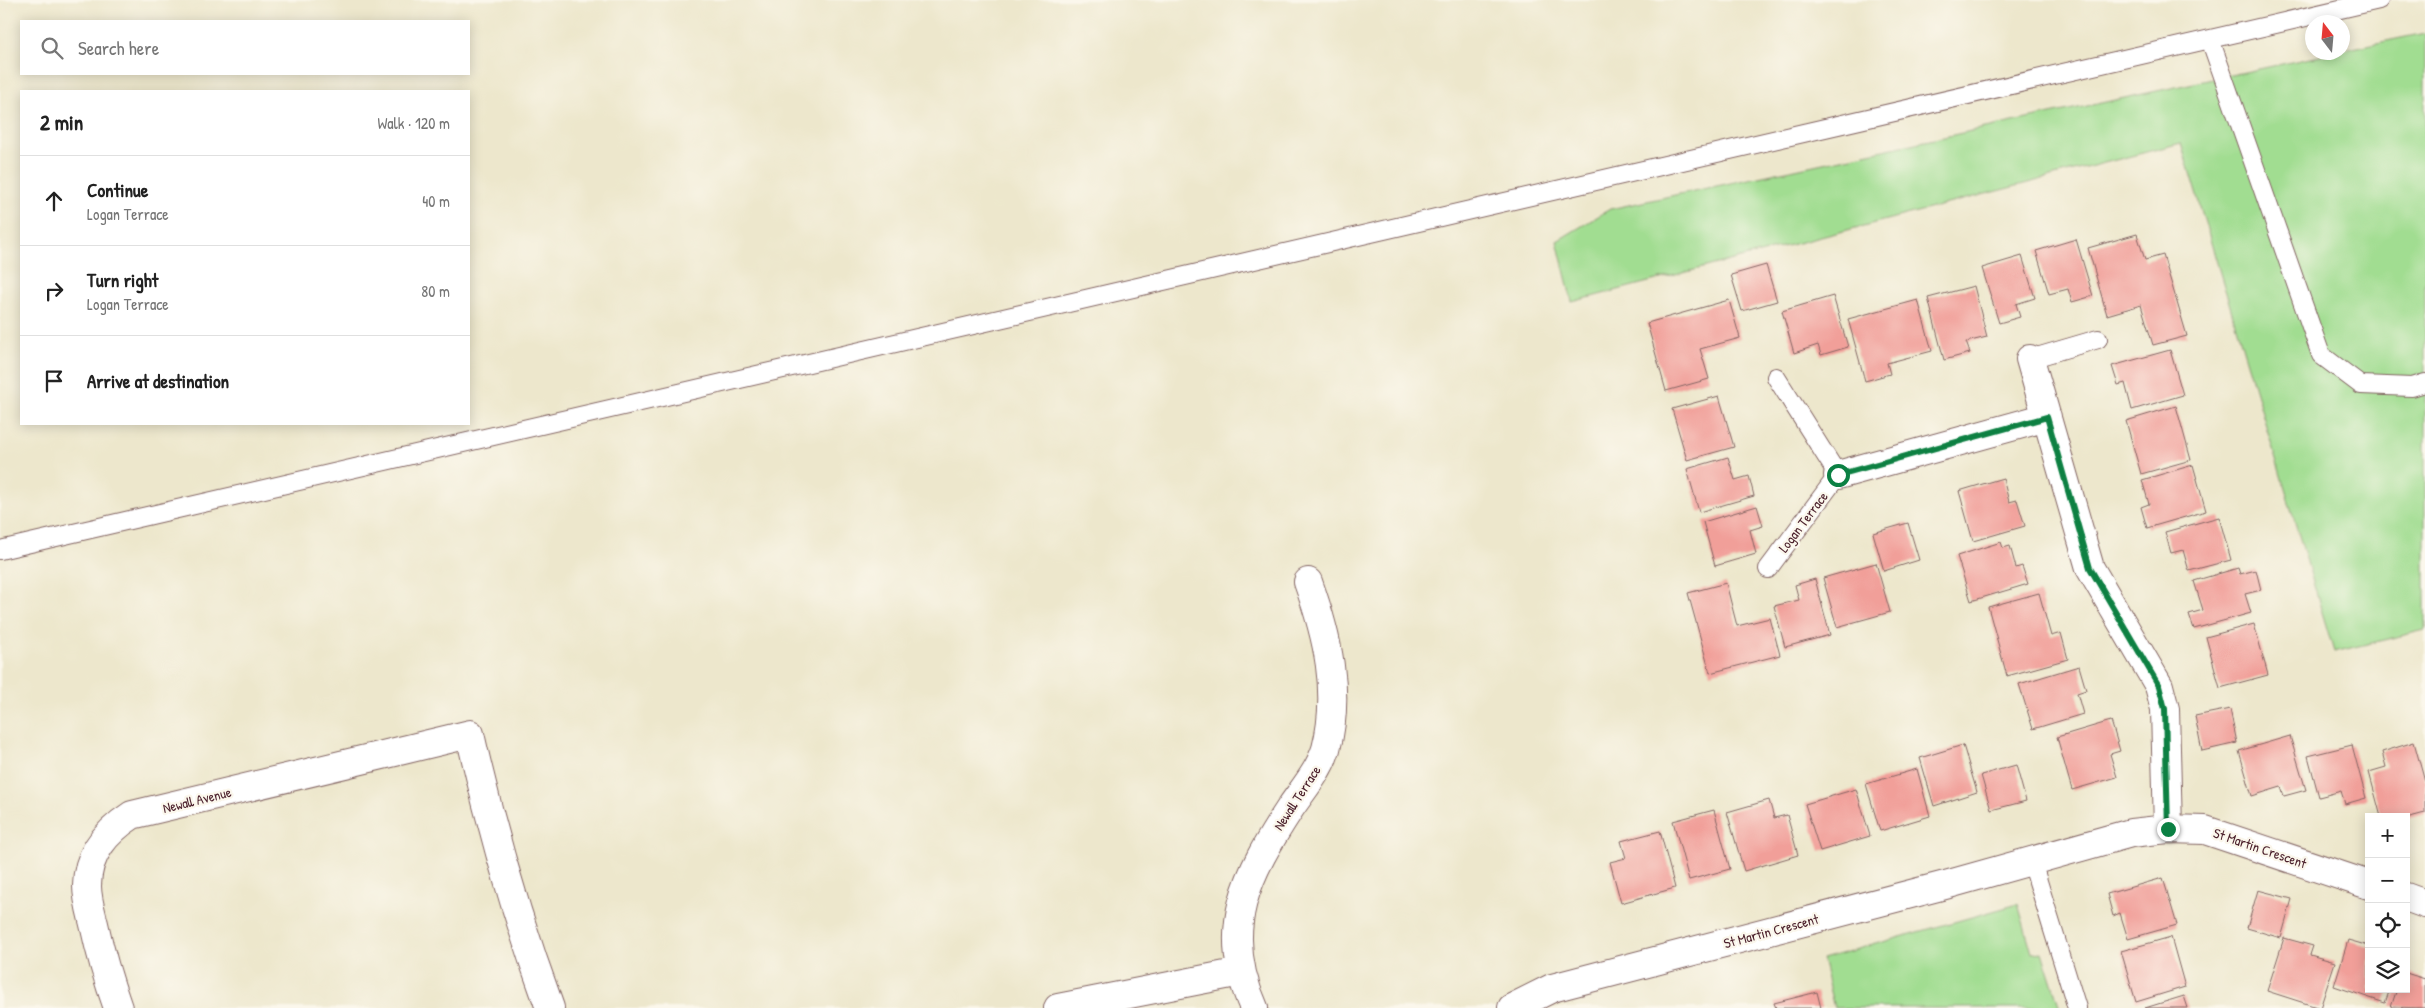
<!DOCTYPE html>
<meta charset="utf-8">
<style>
:root{--surface:#fff;--page:#f2f2f2;--text:#222;--muted:#767676;--line:#e0e0e0}
body{margin:0;font-family:"Patrick Hand",sans-serif;background:var(--page);color:var(--text)}
.controls{position:absolute;right:15px;bottom:15px;display:grid;overflow:hidden;border-radius:0px;box-shadow:0 2px 12px #0003}
.controls button{width:45px;height:45px;display:grid;place-items:center;padding:0;border:0;border-bottom:1px solid var(--line);background:var(--surface);color:var(--text);font:25px sans-serif}
.compass{position:absolute;left:2305px;top:15px;width:45px;height:45px;border-radius:50%;background:var(--surface);box-shadow:0 2px 12px #0003;rotate:344deg}
.stop{position:absolute;width:15px;height:15px;margin:-11px;border:4px solid #0b8043;border-radius:50%;background:#fff}
.stop.end{background:#0b8043;border-color:#fff;box-shadow:0 1px 5px #0008}
.list{margin:0;padding:0;list-style:none}
h2{display:flex;justify-content:space-between;align-items:center;height:65px;margin:0;padding:0 20px;font-size:21px}
h2 small{font-size:16px;font-weight:400;color:var(--muted)}
.list li{display:grid;grid-template-columns:32px 1fr auto;gap:15px;align-items:center;box-sizing:border-box;height:90px;padding:0 20px;border-top:1px solid var(--line)}
.list b{display:block;font-size:19px;white-space:nowrap}
.list p{margin:0;font-size:16px;white-space:nowrap;color:var(--muted)}
.list em{font-size:16px;font-style:normal;color:var(--muted)}
.icon{flex:none;width:28px;height:28px;fill:none;stroke:currentColor;stroke-width:2;stroke-linecap:round;stroke-linejoin:round}
.map{position:relative;flex:none;width:2425px;height:1008px;overflow:hidden}
.search{position:absolute;background:var(--surface);box-shadow:0 2px 12px #0003;left:20px;top:20px;width:450px;height:55px;display:flex;align-items:center;gap:12px;box-sizing:border-box;padding:0 18px;border-radius:0px;color:var(--muted);font-size:19px}
.panel{position:absolute;background:var(--surface);box-shadow:0 2px 12px #0003;left:20px;top:90px;width:450px;height:335px;border-radius:0px}
.map>svg:first-child{display:block}
</style>
<div class="map">
<svg width="2425" height="1008" viewBox="0 0 2425 1008">
<rect width="100%" height="100%" fill="#fbf7ec"/>
<filter id="ink" filterUnits="userSpaceOnUse"><feTurbulence type="fractalNoise" baseFrequency=".02" numOctaves="2"/><feDisplacementMap in="SourceGraphic" scale="10" xChannelSelector="R" yChannelSelector="G"/><feConvolveMatrix kernelMatrix="1 2 1 2 8 2 1 2 1" color-interpolation-filters="sRGB"/></filter>
<filter id="wash" filterUnits="userSpaceOnUse"><feTurbulence type="fractalNoise" baseFrequency=".0096" numOctaves="4" result="noise"/><feDisplacementMap in="SourceGraphic" scale="20" xChannelSelector="R" yChannelSelector="G"/><feGaussianBlur stdDeviation="1.12" result="paint"/><feColorMatrix in="noise" values="0 0 0 0 0 0 0 0 0 0 0 0 0 0 0 0 0 1.4 0 .05"/><feComposite in="paint" operator="in"/></filter>
<g filter="url(#wash)">
<rect width="100%" height="100%" fill="#ede7cc"/>
<path fill="#a1dd91" stroke="#767e5e" d="M 2425,33 L 2425,630 L 2334,652 L 2181,143 L 1572,302 L 1557,241 L 1610,209 L 2333,53 L 2342,52 L 2343,50 Z
M 2018,904 L 2032,953 L 2042,952 L 2060,1008 L 1834,1008 L 1822,959 Z"/>
<g id="blocks">
<path fill="#f19f99" d="M 2137,234 L 2145,260 L 2163,255 L 2187,336 L 2153,345 L 2141,305 L 2107,315 L 2088,248 Z
M 2076,239 L 2093,296 L 2072,302 L 2068,289 L 2049,294 L 2036,251 Z
M 2022,256 L 2035,298 L 2016,304 L 2020,317 L 1999,323 L 1982,268 Z
M 1766,265 L 1777,301 L 1742,311 L 1731,275 Z
M 1974,286 L 1987,337 L 1966,342 L 1970,353 L 1944,360 L 1928,298 Z
M 1833,296 L 1848,347 L 1821,355 L 1818,345 L 1794,353 L 1782,311 Z
M 1729,300 L 1740,338 L 1700,349 L 1709,379 L 1666,391 L 1647,323 Z
M 1918,300 L 1932,351 L 1887,363 L 1890,374 L 1865,381 L 1848,319 Z
M 2170,350 L 2183,395 L 2132,410 L 2125,383 L 2118,385 L 2112,366 Z
M 1719,396 L 1734,447 L 1687,460 L 1672,409 Z
M 2176,406 L 2191,460 L 2141,474 L 2126,421 Z
M 1728,457 L 1735,480 L 1749,476 L 1754,496 L 1699,512 L 1687,469 Z
M 2193,465 L 2206,511 L 2147,528 L 2141,507 L 2149,504 L 2142,480 Z
M 2003,478 L 2009,502 L 2017,500 L 2025,526 L 1973,541 L 1959,491 Z
M 1757,506 L 1763,526 L 1750,530 L 1756,554 L 1715,566 L 1703,522 Z
M 2219,517 L 2231,560 L 2189,571 L 2183,550 L 2171,553 L 2165,532 Z
M 1908,523 L 1919,560 L 1884,571 L 1873,533 Z
M 2001,542 L 2003,548 L 2010,546 L 2016,568 L 2022,566 L 2028,584 L 1971,601 L 1957,556 Z
M 1876,563 L 1890,612 L 1837,627 L 1823,578 Z
M 2238,568 L 2240,574 L 2256,570 L 2261,590 L 2245,594 L 2251,613 L 2194,629 L 2189,614 L 2203,610 L 2194,581 Z
M 1815,579 L 1830,635 L 1785,647 L 1774,606 L 1799,600 L 1795,585 Z
M 1726,583 L 1737,626 L 1770,618 L 1780,655 L 1710,673 L 1688,593 Z
M 2039,593 L 2051,636 L 2061,633 L 2068,659 L 2007,676 L 1988,607 Z
M 2254,624 L 2268,675 L 2220,688 L 2206,637 Z
M 2079,666 L 2086,690 L 2077,693 L 2083,714 L 2033,729 L 2019,684 Z
M 2230,709 L 2237,743 L 2202,751 L 2195,716 Z
M 2111,721 L 2120,751 L 2110,754 L 2117,777 L 2072,790 L 2057,737 Z
M 2290,736 L 2306,790 L 2284,796 L 2281,787 L 2252,796 L 2239,751 Z
M 2414,742 L 2425,782 L 2425,813 L 2406,818 L 2381,817 L 2369,772 L 2386,767 L 2382,752 Z
M 1963,745 L 1977,792 L 1934,806 L 1920,758 Z
M 2352,745 L 2366,798 L 2345,804 L 2341,791 L 2319,797 L 2308,756 Z
M 2016,765 L 2026,801 L 1991,810 L 1981,775 Z
M 1917,769 L 1930,816 L 1880,831 L 1866,784 Z
M 1856,789 L 1870,836 L 1820,851 L 1805,804 Z
M 1769,800 L 1774,818 L 1787,815 L 1798,855 L 1744,871 L 1727,812 Z
M 1714,810 L 1730,869 L 1689,880 L 1673,821 Z
M 1660,831 L 1675,888 L 1621,903 L 1610,862 L 1626,858 L 1621,841 Z
M 2163,878 L 2177,925 L 2128,939 L 2120,913 L 2113,916 L 2107,894 Z
M 2258,890 L 2292,899 L 2281,938 L 2247,928 Z
M 2171,937 L 2185,987 L 2136,1002 L 2121,951 Z
M 2284,938 L 2313,946 L 2310,955 L 2335,962 L 2320,1008 L 2267,991 Z
M 2348,940 L 2369,946 L 2369,989 L 2390,989 L 2385,1003 L 2334,986 Z
M 2406,973 L 2425,979 L 2425,1008 L 2391,1007 L 2397,989 L 2406,989 Z
M 1817,992 L 1821,1008 L 1776,1008 L 1774,1003 Z
M 2184,996 L 2188,1008 L 2145,1008 Z"/>
</g>
</g>
<g filter="url(#ink)">
<use href="#blocks" fill-opacity="0" stroke="#836563" stroke-width="1"/>
<g fill="none" stroke-linecap="round" stroke-linejoin="round">
<defs>
<path id="lane" d="M 2210,39 L 2321,355 L 2361,385 L 2412,387 L 2425,383
M 2030,359 L 2098,339
M 0,550 L 2379,0
M 1768,569 L 1838,475 L 1776,377
M 2032,862 L 2077,1008"/>
<path id="street" d="M 2030,359 L 2090,568 L 2159,686 L 2165,709 L 2168,829
M 1838,475 L 2047,417
M 2406,897 L 2425,904
M 118,1008 C 108,980 100,952 94,924 C 91,912 87,898 87,886 C 87,854 106,832 132,815 L 470,734 C 491,828 517,918 550,1008
M 1058,1008 L 1241,972
M 1254,1008 C 1218,929 1247,874 1291,807 C 1304,788 1319,771 1326,749 C 1341,692 1327,635 1308,582
M 1512,1008 L 1552,988 L 1949,884 L 2131,833 L 2168,829 L 2205,830 L 2369,885"/>
</defs>
<use href="#lane" stroke="#836563" stroke-width="20"/>
<use href="#street" stroke="#836563" stroke-width="30"/>
<use href="#lane" stroke="#fff" stroke-width="18"/>
<use href="#street" stroke="#fff" stroke-width="28"/>
</g>
</g>
<g fill="none" stroke-linecap="round" stroke-linejoin="round" filter="url(#ink)">
<path stroke="#0b8043" stroke-width="6" d="M 1838,475 L 2047,417 L 2090,568 L 2159,686 L 2165,709 L 2168,829"/>
</g>
<g text-anchor="middle" stroke-width="4.5" stroke-linejoin="round" paint-order="stroke">
<g font-size="14" fill="#4a1f2b" stroke="#fbf7ec">
<text transform="translate(1803 522) rotate(-53)" y="5">Logan Terrace</text>
<text transform="translate(1297 798) rotate(-57)" y="5">Newall Terrace</text>
<text transform="translate(197 800) rotate(-14)" y="5">Newall Avenue</text>
<text transform="translate(2260 848) rotate(19)" y="5">St Martin Crescent</text>
<text transform="translate(1771 931) rotate(-15)" y="5">St Martin Crescent</text>
</g>
</g>
</svg>
<div class="controls">
<button>+</button>
<button>−</button>
<button><svg class="icon" aria-label="locate" viewBox="0 0 24 24"><circle cx="12" cy="12" r="6"/><path d="M12 2v4M12 18v4M2 12h4M18 12h4"/></svg></button>
<button><svg class="icon" aria-label="layers" viewBox="0 0 24 24"><path d="M12 4l9 5-9 5-9-5zM3 14l9 5 9-5"/></svg></button>
</div>
<svg class="compass" viewBox="-18 -18 36 36"><path d="M0-13l5 13h-10z" fill="#e53935"/><path d="M0 13l5-13h-10z" fill="#767676"/></svg>
<div class="stop" style="left:1838px;top:475px"></div>
<div class="stop end" style="left:2168px;top:829px"></div>
<div class="search"><svg class="icon" aria-label="search" viewBox="0 0 24 24"><circle cx="10" cy="10" r="6"/><path d="M15 15l6 6"/></svg>Search here</div>
<section class="panel">
<h2>2 min<small>Walk · 120 m</small></h2>
<ul class="list">
<li><svg class="icon" aria-label="ahead" viewBox="0 0 24 24"><path d="M12 20V5M6 11l6-6 6 6"/></svg><div><b>Continue</b><p>Logan Terrace</p></div><em>40 m</em></li>
<li><svg class="icon" aria-label="right" viewBox="0 0 24 24"><path d="M7 20v-9h11M14 6l5 5-5 5"/></svg><div><b>Turn right</b><p>Logan Terrace</p></div><em>80 m</em></li>
<li><svg class="icon" aria-label="arrive" viewBox="0 0 24 24"><path d="M6 21V4h12l-3 4 3 4H6"/></svg><div><b>Arrive at destination</b></div></li>
</ul>
</section>
</div>
